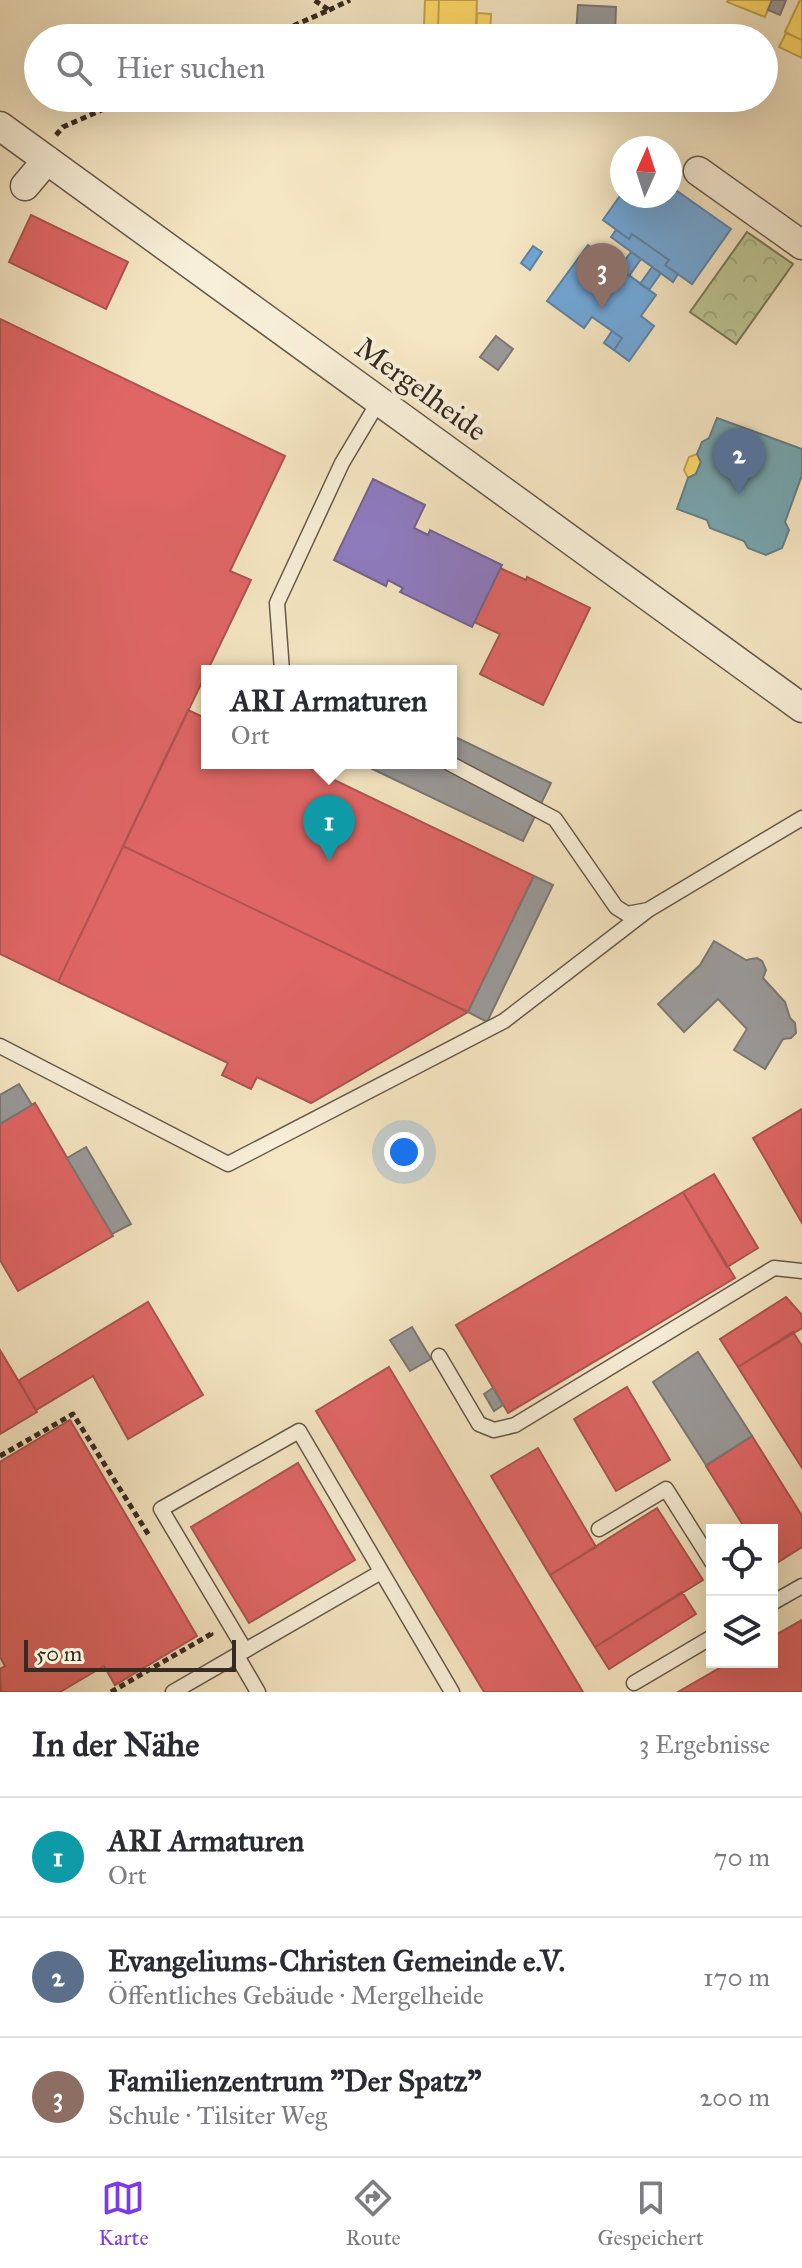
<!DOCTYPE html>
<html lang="de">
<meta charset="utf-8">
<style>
:root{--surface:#fff;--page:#f2f2f3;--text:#2b2b33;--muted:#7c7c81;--line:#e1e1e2;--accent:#7c3aed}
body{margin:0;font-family:"IM FELL Great Primer",serif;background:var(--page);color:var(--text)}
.controls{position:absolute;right:24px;bottom:24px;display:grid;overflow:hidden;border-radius:0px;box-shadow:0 8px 32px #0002}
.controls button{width:72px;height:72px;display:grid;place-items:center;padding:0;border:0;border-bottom:2px solid var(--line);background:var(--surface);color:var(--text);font:40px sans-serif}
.compass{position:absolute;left:610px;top:136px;width:72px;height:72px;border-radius:50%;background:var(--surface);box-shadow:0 8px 32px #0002;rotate:3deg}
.scale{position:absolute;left:24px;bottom:20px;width:212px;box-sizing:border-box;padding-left:8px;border:4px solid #362a21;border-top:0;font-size:22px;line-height:28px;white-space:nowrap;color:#362a21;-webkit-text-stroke:6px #f8efd8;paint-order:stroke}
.you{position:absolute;left:404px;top:1152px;width:28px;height:28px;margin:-20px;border:6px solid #fff;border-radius:50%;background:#1a73e8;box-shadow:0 0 0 12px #1a73e833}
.badge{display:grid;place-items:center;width:52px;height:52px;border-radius:50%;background:var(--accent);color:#fff;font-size:26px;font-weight:700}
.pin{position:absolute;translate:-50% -66px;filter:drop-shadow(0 2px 4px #0008)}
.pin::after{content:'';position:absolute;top:42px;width:28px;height:24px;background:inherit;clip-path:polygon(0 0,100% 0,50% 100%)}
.popup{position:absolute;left:201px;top:665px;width:256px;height:104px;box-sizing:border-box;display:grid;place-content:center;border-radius:0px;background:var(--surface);filter:drop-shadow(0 2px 6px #0005);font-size:26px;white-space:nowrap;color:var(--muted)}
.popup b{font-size:30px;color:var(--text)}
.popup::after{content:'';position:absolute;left:50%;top:100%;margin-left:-16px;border:16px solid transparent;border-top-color:var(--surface)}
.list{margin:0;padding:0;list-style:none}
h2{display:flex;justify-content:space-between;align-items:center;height:104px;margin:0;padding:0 32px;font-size:34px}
h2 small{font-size:26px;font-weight:400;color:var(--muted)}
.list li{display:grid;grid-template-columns:52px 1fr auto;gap:24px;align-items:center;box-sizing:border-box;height:120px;padding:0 32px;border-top:2px solid var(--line)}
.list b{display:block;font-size:30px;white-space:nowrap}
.list p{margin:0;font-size:26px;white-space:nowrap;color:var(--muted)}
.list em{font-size:26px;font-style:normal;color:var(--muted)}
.icon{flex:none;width:44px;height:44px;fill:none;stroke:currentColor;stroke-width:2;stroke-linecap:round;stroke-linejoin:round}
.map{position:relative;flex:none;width:802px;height:1692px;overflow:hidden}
.search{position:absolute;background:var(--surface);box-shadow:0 8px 32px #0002;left:24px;right:24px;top:24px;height:88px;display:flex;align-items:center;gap:20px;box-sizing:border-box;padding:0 28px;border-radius:44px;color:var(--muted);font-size:30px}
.sheet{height:464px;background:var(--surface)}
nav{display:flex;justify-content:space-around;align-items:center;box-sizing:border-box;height:112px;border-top:2px solid var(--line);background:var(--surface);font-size:22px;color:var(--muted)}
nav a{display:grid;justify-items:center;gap:4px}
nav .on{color:var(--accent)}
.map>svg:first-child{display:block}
</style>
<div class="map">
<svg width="802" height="1692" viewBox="0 0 802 1692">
<defs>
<pattern id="park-crowns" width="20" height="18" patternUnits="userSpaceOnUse" patternTransform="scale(2)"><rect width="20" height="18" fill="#bcc594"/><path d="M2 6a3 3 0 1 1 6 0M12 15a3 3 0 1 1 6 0" fill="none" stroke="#a2a97f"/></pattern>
</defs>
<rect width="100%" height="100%" fill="#f5e6c3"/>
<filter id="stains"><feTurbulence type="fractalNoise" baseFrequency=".0025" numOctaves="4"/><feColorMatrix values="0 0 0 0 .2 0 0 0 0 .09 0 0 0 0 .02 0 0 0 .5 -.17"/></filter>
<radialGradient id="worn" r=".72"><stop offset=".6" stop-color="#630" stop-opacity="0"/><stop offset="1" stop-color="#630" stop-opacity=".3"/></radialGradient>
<path fill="url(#park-crowns)" stroke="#79785a" stroke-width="2" d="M 747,232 L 793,264 L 736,344 L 690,312 Z"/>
<path fill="#ffd966" stroke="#c3a451" stroke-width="2" d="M 425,0 L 439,0 L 438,27 L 424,26 Z
M 439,0 L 477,0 L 476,28 L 459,27 L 455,31 L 438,27 Z
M 729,0 L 772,0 L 765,17 L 727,2 Z
M 800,0 L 802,0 L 802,40 L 785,32 Z
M 477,13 L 491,14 L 490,38 L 476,38 Z
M 514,29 L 576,31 L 598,34 L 598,38 L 514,38 Z
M 786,33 L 802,40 L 802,58 L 779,47 Z
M 697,454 L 701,462 L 696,474 L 688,478 L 684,470 L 689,457 Z"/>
<path fill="#e06666" stroke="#ad5451" stroke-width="2" d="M 31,215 L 128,262 L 106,309 L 9,262 Z
M 0,319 L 285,456 L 230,571 L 251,580 L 58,982 L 0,954 Z
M 500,568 L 526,580 L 527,577 L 590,608 L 543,705 L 480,674 L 500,634 L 474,622 Z
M 188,710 L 207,719 L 207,763 L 299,763 L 534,876 L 468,1012 L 123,846 Z
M 123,846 L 468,1012 L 311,1103 L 257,1077 L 251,1089 L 222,1075 L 228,1063 L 58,982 Z
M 35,1103 L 113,1236 L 18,1291 L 0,1260 L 0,1124 Z
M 802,1109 L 802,1223 L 753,1138 Z
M 714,1174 L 758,1248 L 727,1267 L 683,1192 Z
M 683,1192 L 735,1278 L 508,1413 L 456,1325 Z
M 786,1297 L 802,1315 L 802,1328 L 738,1367 L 720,1339 Z
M 148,1302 L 203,1395 L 128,1439 L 93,1376 L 36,1410 L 19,1381 L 21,1379 Z
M 793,1332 L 802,1346 L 802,1468 L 738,1367 Z
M 0,1350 L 37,1412 L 0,1434 Z
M 389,1367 L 480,1520 L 583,1692 L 484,1692 L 407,1564 L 316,1411 Z
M 627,1387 L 670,1460 L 616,1491 L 574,1419 Z
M 70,1420 L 197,1636 L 115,1685 L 104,1666 L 60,1692 L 1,1692 L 0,1669 L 5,1666 L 0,1657 L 0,1462 Z
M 752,1436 L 802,1516 L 802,1547 L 772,1566 L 772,1530 L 746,1530 L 706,1466 Z
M 538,1448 L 596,1547 L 550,1575 L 491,1476 Z
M 298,1463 L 355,1560 L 249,1623 L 191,1527 Z
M 657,1508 L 703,1580 L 595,1647 L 550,1575 Z
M 682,1592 L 696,1614 L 609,1669 L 595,1647 Z
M 802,1620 L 802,1692 L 678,1692 L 730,1662 L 772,1662 L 772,1637 Z"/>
<path fill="#8e7cc3" stroke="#746392" stroke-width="2" d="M 373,479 L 425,505 L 414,528 L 428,535 L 430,530 L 502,565 L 472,627 L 400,592 L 403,588 L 388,580 L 386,586 L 334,560 Z"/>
<path fill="#6fa8dc" stroke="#5e82a4" stroke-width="2" d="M 670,186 L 731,229 L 692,284 L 665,265 L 669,260 L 632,234 L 629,239 L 603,220 L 622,193 L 622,196 L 670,196 Z
M 616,230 L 629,239 L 632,234 L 669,260 L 665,265 L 678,274 L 673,282 L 611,237 Z
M 588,245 L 656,295 L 641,316 L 654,326 L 629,361 L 614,350 L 622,338 L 592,317 L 584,328 L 547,301 Z
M 533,246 L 542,252 L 530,270 L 521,263 Z
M 631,252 L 641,259 L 629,276 L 619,268 Z
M 652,267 L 661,273 L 649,290 L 640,284 Z
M 612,331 L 622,338 L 614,350 L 604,343 Z"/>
<path fill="#76a5af" stroke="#638084" stroke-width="2" d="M 717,418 L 802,449 L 802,475 L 785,522 L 789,530 L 782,548 L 766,555 L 748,548 L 744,541 L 710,528 L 707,520 L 677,509 L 688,478 L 696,474 L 701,462 L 697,454 L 702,442 L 709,438 Z"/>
<path fill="#999" stroke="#7b7875" stroke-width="2" d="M 772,0 L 786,0 L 780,15 L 768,10 Z
M 578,5 L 616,7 L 615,34 L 576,33 Z
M 496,336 L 513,349 L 498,370 L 480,357 Z
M 451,735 L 551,783 L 523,841 L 360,763 L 451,763 Z
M 534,876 L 553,885 L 487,1022 L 468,1012 Z
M 714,941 L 746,960 L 757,958 L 762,961 L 766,970 L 763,978 L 785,1002 L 790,1018 L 795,1023 L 796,1033 L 791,1038 L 783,1039 L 765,1069 L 734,1050 L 747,1029 L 718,999 L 684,1032 L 658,1004 L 700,965 Z
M 19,1084 L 32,1105 L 0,1124 L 0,1095 Z
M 86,1147 L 131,1224 L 112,1234 L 67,1158 Z
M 412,1327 L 431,1359 L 410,1371 L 390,1340 Z
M 698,1352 L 752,1436 L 706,1465 L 653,1382 Z
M 493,1388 L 503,1405 L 494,1411 L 484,1394 Z"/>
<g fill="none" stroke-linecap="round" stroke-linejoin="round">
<defs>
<path id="service" d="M 282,671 L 277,603 L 342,463 L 379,401
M 449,763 L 555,819 L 616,907 L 627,914 L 648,910 L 802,818
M 0,1046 L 228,1164 L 504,1021 L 648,910
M 439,1356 L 479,1424 L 494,1430 L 515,1425 L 774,1268 L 802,1271
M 599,1529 L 666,1489 L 712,1562
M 772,1603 L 802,1586
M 245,1650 L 161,1509 L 299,1431 L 452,1692
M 237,1656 L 258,1692
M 634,1683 L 712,1637
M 173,1692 L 381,1572"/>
<path id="minor" d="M 0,126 L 802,708
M 698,171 L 802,245
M 25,186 L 47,160"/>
</defs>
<use href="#service" stroke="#66594a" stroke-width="17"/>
<use href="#minor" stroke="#66594a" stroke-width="31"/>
<path stroke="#362a21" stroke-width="5" stroke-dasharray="6 4" stroke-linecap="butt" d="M 329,10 L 350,0
M 266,38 L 329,10 L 314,0
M 56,135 L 63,127 L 129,98
M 0,1456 L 73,1414 L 150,1537
M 111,1692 L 211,1634 L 208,1631"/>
<use href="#service" stroke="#f8efd8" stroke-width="14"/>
<use href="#minor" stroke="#f8efd8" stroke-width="28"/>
</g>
<g text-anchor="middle" stroke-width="8" stroke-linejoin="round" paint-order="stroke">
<g font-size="30" fill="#362a21" stroke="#f8efd8">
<text transform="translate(421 389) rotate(36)" y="10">Mergelheide</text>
</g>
</g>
<rect width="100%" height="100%" filter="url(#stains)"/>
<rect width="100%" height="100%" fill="url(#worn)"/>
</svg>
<div class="controls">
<button><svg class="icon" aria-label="locate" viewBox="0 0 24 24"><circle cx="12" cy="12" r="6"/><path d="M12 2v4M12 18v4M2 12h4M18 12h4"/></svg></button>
<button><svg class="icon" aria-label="layers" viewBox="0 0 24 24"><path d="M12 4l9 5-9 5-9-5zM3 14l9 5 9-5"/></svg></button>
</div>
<svg class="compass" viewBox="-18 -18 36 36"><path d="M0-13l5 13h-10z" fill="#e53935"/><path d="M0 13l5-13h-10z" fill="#7c7c81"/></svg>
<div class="scale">50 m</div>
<div class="you"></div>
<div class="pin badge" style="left:329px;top:861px;background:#0f9aa8">1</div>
<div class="popup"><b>ARI Armaturen</b>Ort</div>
<div class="pin badge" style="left:739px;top:494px;background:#5c6f8a">2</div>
<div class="pin badge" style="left:602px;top:309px;background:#8d6e63">3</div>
<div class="search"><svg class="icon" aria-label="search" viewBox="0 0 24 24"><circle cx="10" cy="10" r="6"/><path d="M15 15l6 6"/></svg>Hier suchen</div>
</div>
<section class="sheet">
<h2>In der Nähe<small>3 Ergebnisse</small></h2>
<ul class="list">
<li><span class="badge" style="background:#0f9aa8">1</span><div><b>ARI Armaturen</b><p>Ort</p></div><em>70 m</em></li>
<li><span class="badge" style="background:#5c6f8a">2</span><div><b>Evangeliums-Christen Gemeinde e.V.</b><p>Öffentliches Gebäude · Mergelheide</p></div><em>170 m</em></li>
<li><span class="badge" style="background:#8d6e63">3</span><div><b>Familienzentrum &quot;Der Spatz&quot;</b><p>Schule · Tilsiter Weg</p></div><em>200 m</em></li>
</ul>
</section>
<nav>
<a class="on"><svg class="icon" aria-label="map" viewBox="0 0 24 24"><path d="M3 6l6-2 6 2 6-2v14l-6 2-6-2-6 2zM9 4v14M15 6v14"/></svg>Karte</a>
<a><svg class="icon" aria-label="directions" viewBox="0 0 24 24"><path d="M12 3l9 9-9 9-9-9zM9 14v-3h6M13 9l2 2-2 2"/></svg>Route</a>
<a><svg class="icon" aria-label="saved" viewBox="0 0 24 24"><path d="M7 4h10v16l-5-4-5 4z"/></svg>Gespeichert</a>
</nav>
